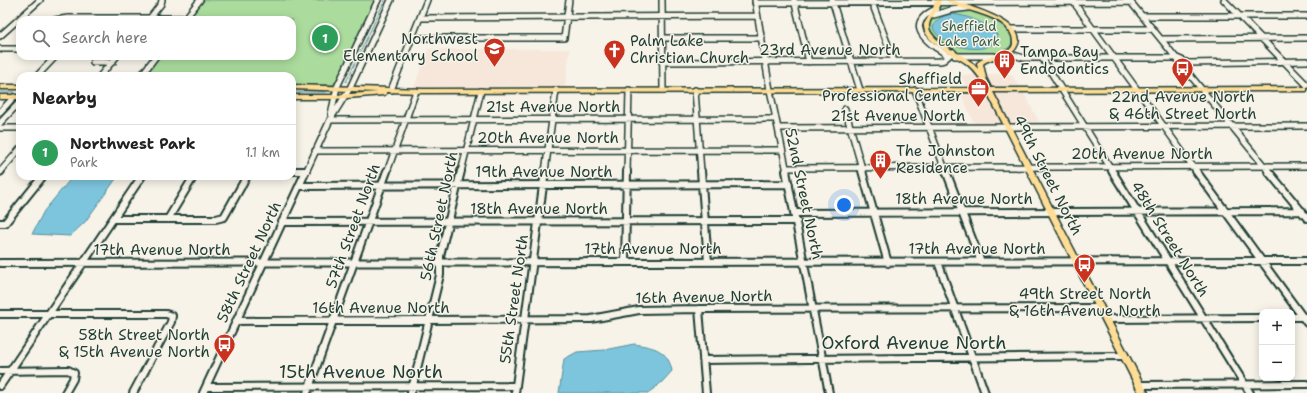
<!DOCTYPE html>
<meta charset="utf-8">
<style>
:root{--surface:#fff;--page:#f6f6f6;--text:#222;--muted:#767676;--line:#e0e0e0;--accent:#c8321e}
body{margin:0;font-family:"Shantell Sans",sans-serif;background:var(--page);color:var(--text)}
.controls{position:absolute;right:12px;bottom:12px;display:grid;overflow:hidden;border-radius:8px;box-shadow:0 2px 10px #0003}
.controls button{width:36px;height:36px;display:grid;place-items:center;padding:0;border:0;border-bottom:1px solid var(--line);background:var(--surface);color:var(--text);font:20px sans-serif}
.you{position:absolute;left:844px;top:205px;width:14px;height:14px;margin:-10px;border:3px solid #fff;border-radius:50%;background:#1a73e8;box-shadow:0 0 0 6px #1a73e833}
.badge{display:grid;place-items:center;width:26px;height:26px;border-radius:50%;background:var(--accent);color:#fff;font-size:13px;font-weight:700}
.pin{position:absolute;translate:-50% -50%;border:2px solid #fff;box-shadow:0 1px 4px #0006}
.list{margin:0;padding:0;list-style:none}
h2{display:flex;justify-content:space-between;align-items:center;height:52px;margin:0;padding:0 16px;font-size:17px}
h2 small{font-size:13px;font-weight:400;color:var(--muted)}
.list li{display:grid;grid-template-columns:26px 1fr auto;gap:12px;align-items:center;box-sizing:border-box;height:56px;padding:0 16px;border-top:1px solid var(--line)}
.list b{display:block;font-size:15px;white-space:nowrap}
.list p{margin:0;font-size:13px;white-space:nowrap;color:var(--muted)}
.list em{font-size:13px;font-style:normal;color:var(--muted)}
.icon{flex:none;width:22px;height:22px;fill:none;stroke:currentColor;stroke-width:2;stroke-linecap:round;stroke-linejoin:round}
.map{position:relative;flex:none;width:1307px;height:393px;overflow:hidden}
.search{position:absolute;background:var(--surface);box-shadow:0 2px 10px #0003;left:16px;top:16px;width:280px;height:44px;display:flex;align-items:center;gap:10px;box-sizing:border-box;padding:0 14px;border-radius:12px;color:var(--muted);font-size:15px}
.panel{position:absolute;background:var(--surface);box-shadow:0 2px 10px #0003;left:16px;top:72px;width:280px;height:108px;border-radius:12px}
.map>svg:first-child{display:block}
</style>
<div class="map">
<svg width="1307" height="393" viewBox="0 0 1307 393">
<rect width="100%" height="100%" fill="#f7f3e8"/>
<filter id="ink" filterUnits="userSpaceOnUse"><feTurbulence type="fractalNoise" baseFrequency=".025" numOctaves="2"/><feDisplacementMap in="SourceGraphic" scale="8" xChannelSelector="R" yChannelSelector="G"/><feConvolveMatrix kernelMatrix="1 2 1 2 8 2 1 2 1" color-interpolation-filters="sRGB"/></filter>
<g filter="url(#ink)">
<path fill="#f7e7db" d="M 428,49 L 570,49 L 565,87 L 414,87 Z
M 983,74 L 1011,74 L 1021,88 L 990,88 Z
M 961,75 L 979,75 L 987,88 L 967,89 Z
M 960,91 L 988,91 L 1006,126 L 975,126 Z
M 992,91 L 1023,91 L 1041,126 L 1009,126 Z"/>
<path fill="#abdc9d" stroke="#658c68" d="M 202,0 L 375,0 L 336,82 L 332,85 L 292,85 L 292,76 L 144,76 L 159,56 L 292,56 L 292,20 L 187,20 Z
M 941,4 C 956,4 1016,22 1012,42 C 1010,56 972,58 962,55 C 949,50 937,41 928,29 C 930,19 939,14 941,4 Z"/>
<path fill="#7dc5dd" stroke="#578f99" d="M 952,14 C 966,15 990,24 998,36 C 992,59 939,47 933,28 C 936,18 943,16 952,14 Z
M 73,176 L 118,176 L 85,222 L 70,236 L 32,234 L 44,211 Z
M 634,344 C 653,347 668,349 672,371 L 662,382 L 648,393 L 559,393 L 564,359 L 577,352 L 604,350 Z"/>
<g fill="none" stroke-linecap="round" stroke-linejoin="round">
<path stroke="#578f99" stroke-width="1" d="M 346,82 L 385,0
M 0,92 L 15,92
M 292,92 L 326,92
M 0,117 L 14,103"/>
<defs>
<path id="minor-far1" d="M 662,0 L 663,90
M 755,0 L 770,90 L 787,172
M 794,0 L 809,62
M 832,0 L 860,90
M 871,0 L 894,61
M 1072,0 L 1197,172
M 1129,0 L 1269,172
M 1224,0 L 1307,85
M 755,3 L 1131,2
M 936,9 C 912,20 916,33 935,47 C 940,50 944,52 948,56
M 934,15 L 951,10 L 968,8
M 1143,16 L 1307,16
M 150,18 L 161,4 L 162,0
M 420,18 L 757,16
M 55,20 L 68,18 L 186,18
M 184,20 L 200,0
M 1010,29 L 1153,29
M 0,36 L 40,0
M 411,38 L 564,38 L 569,0
M 664,38 L 762,38
M 1161,39 L 1307,38
M 0,49 L 20,49
M 1007,53 L 1024,58 L 1177,58 L 1188,63 L 1307,61
M 955,56 L 994,56
M 1042,58 L 1113,172
M 93,62 L 113,62
M 662,62 L 940,61 L 944,60 L 953,52
M 37,76 L 56,56
M 100,76 L 117,56
M 141,76 L 156,56
M 391,90 L 427,0
M 695,90 L 701,172
M 915,90 L 946,172
M 845,109 L 863,172
M 0,112 L 14,97
M 331,114 L 337,87 L 378,0
M 330,120 L 776,119
M 0,123 L 20,102
M 0,128 L 20,128
M 778,128 L 1307,126
M 315,151 L 782,150
M 786,168 L 1307,166
M 292,171 L 306,171
M 0,172 L 20,149
M 306,172 L 330,120 L 350,88 L 391,0
M 387,172 L 416,91
M 461,172 L 481,91
M 545,172 L 556,90
M 627,172 L 629,90"/>
<path id="minor" d="M 292,171 L 306,171
M 701,171 L 708,262
M 786,171 L 829,393
M 862,171 L 888,263
M 946,171 L 981,262
M 1112,171 L 1250,393
M 1196,171 L 1307,323
M 1268,171 L 1307,218
M 0,172 L 1,171
M 299,186 L 789,184
M 795,213 L 1302,211
M 113,219 L 216,219 L 224,217 L 247,176
M 168,219 L 194,176
M 282,222 L 797,221
M 0,223 L 5,223 L 43,176
M 625,262 L 627,171
M 938,262 L 985,393
M 0,263 L 1307,261
M 699,309 L 706,393
M 0,314 L 166,314 L 172,316 L 171,322 L 133,393
M 1292,317 L 1305,317
M 1106,319 L 1262,318
M 236,321 L 591,319 L 639,310 L 699,309 L 1100,308
M 703,360 L 1125,356
M 0,371 L 68,370 L 74,373 L 73,379 L 65,393
M 1140,385 L 1307,384
M 0,386 L 142,176
M 206,387 L 516,386
M 203,393 L 306,171
M 307,393 L 387,171
M 411,393 L 440,275 L 440,256 L 461,171
M 515,393 L 545,171"/>
<path id="major" d="M 935,0 L 941,0 C 939,11 930,17 929,25 C 927,38 955,51 964,57 C 969,60 974,64 978,69 L 977,63 C 986,54 1003,58 1011,48 C 1014,45 1013,40 1012,36 C 1004,13 963,13 945,0 C 955,0 963,4 972,7 C 986,12 1030,27 1016,48 C 1009,59 993,56 983,64 L 986,78 L 991,88 L 1307,87 L 1307,91 L 993,92 L 1148,393 L 1139,393 L 987,92 L 424,93 L 386,92 L 386,94 L 384,95 L 335,99 L 292,99 L 292,95 L 335,95 L 378,92 L 292,89 L 292,85 L 424,89 L 985,88 C 981,79 976,72 968,65 C 956,55 922,43 924,24 L 933,9 Z
M 0,85 L 20,85 L 20,89 L 0,89 Z
M 0,95 L 20,95 L 20,99 L 0,99 Z"/>
</defs>
<use href="#minor-far1" stroke="#1f3d34" stroke-width="8"/>
<use href="#minor" stroke="#1f3d34" stroke-width="10"/>
<use href="#major" stroke="#1f3d34" stroke-width="3"/>
<use href="#minor-far1" stroke="#f7f3e8" stroke-width="5"/>
<use href="#minor" stroke="#f7f3e8" stroke-width="6"/>
<use href="#major" fill="#ffdd96" fill-rule="evenodd"/>
</g>
</g>
<defs>
<symbol id="school-pin" viewBox="-11 -11 22 30"><path d="M0 17L-7.5 6A9.5 9.5 0 1 1 7.5 6Z" fill="#c8321e" stroke="#f7f3e8"/><path d="M0-5L7-2L0 1L-7-2ZM-4 1L0 2.5L4 1V4Q0 6-4 4Z" fill="#fff"/></symbol>
<symbol id="church-pin" viewBox="-11 -11 22 30"><path d="M0 17L-7.5 6A9.5 9.5 0 1 1 7.5 6Z" fill="#c8321e" stroke="#f7f3e8"/><path d="M-1.2-6h2.4v3.5h3.3v2.4h-3.3V6h-2.4V-.1h-3.3v-2.4h3.3Z" fill="#fff"/></symbol>
<symbol id="building-pin" viewBox="-11 -11 22 30"><path d="M0 17L-7.5 6A9.5 9.5 0 1 1 7.5 6Z" fill="#c8321e" stroke="#f7f3e8"/><path d="M-4-6H4V6H1V3H-1V6H-4ZM-2.5-4.3h1.7v1.8h-1.7ZM.8-4.3h1.7v1.8H.8ZM-2.5-1h1.7V.8h-1.7ZM.8-1h1.7V.8H.8Z" fill="#fff"/></symbol>
<symbol id="bus-pin" viewBox="-11 -11 22 30"><path d="M0 17L-7.5 6A9.5 9.5 0 1 1 7.5 6Z" fill="#c8321e" stroke="#f7f3e8"/><path d="M-5-6H5V4H4V6H2V4H-2V6H-4V4H-5ZM-3.5-4V0h7V-4ZM-3.5 1.2v1.5H-2V1.2ZM2 1.2v1.5H3.5V1.2Z" fill="#fff"/></symbol>
<symbol id="office-pin" viewBox="-11 -11 22 30"><path d="M0 17L-7.5 6A9.5 9.5 0 1 1 7.5 6Z" fill="#c8321e" stroke="#f7f3e8"/><path d="M-6-3h4V-5.5h4V-3h4V5H-6ZM-1-4.5V-3h2v-1.5ZM-6 0V1H6V0Z" fill="#fff"/></symbol>
</defs>
<g fill-rule="evenodd">
<use href="#school-pin" x="482" y="36" width="25" height="34"/>
<use href="#church-pin" x="602" y="38" width="25" height="34"/>
<use href="#building-pin" x="992" y="48" width="25" height="34"/>
<use href="#bus-pin" x="1170" y="56" width="25" height="34"/>
<use href="#office-pin" x="966" y="76" width="25" height="34"/>
<use href="#building-pin" x="868" y="148" width="25" height="34"/>
<use href="#bus-pin" x="1072" y="252" width="25" height="34"/>
<use href="#bus-pin" x="212" y="332" width="25" height="34"/>
</g>
<g text-anchor="middle" stroke-width="3" stroke-linejoin="round" paint-order="stroke">
<g font-size="13" fill="#3b5d49" stroke="#f7f3e8">
<text x="969" y="31">Sheffield<tspan x="969" dy="15">Lake Park</tspan></text>
</g>
<g font-size="15" fill="#1f3d34" stroke="#f7f3e8" text-anchor="end">
<text x="478" y="44">Northwest<tspan x="478" dy="17">Elementary School</tspan></text>
<text x="630" y="46" text-anchor="start">Palm Lake<tspan x="630" dy="17">Christian Church</tspan></text>
<text x="1020" y="57" text-anchor="start">Tampa Bay<tspan x="1020" dy="17">Endodontics</tspan></text>
<text x="962" y="84">Sheffield<tspan x="962" dy="17">Professional Center</tspan></text>
<text x="1183" y="102" text-anchor="middle">22nd Avenue North<tspan x="1183" dy="17">&amp; 46th Street North</tspan></text>
<text x="896" y="156" text-anchor="start">The Johnston<tspan x="896" dy="17">Residence</tspan></text>
<text x="1085" y="299" text-anchor="middle">49th Street North<tspan x="1085" dy="17">&amp; 16th Avenue North</tspan></text>
<text x="210" y="340">58th Street North<tspan x="210" dy="17">&amp; 15th Avenue North</tspan></text>
</g>
<g font-size="15" fill="#1f3d34" stroke="#f7f3e8">
<text x="830" y="55">23rd Avenue North</text>
<text x="553" y="112">21st Avenue North</text>
<text x="898" y="121">21st Avenue North</text>
<text x="548" y="143">20th Avenue North</text>
<text x="1142" y="159">20th Avenue North</text>
<text x="544" y="177">19th Avenue North</text>
<text transform="translate(1048 175) rotate(63)" y="5">49th Street North</text>
<text transform="translate(804 194) rotate(78)" y="5">52nd Street North</text>
<text x="964" y="204">18th Avenue North</text>
<text x="539" y="214">18th Avenue North</text>
<text transform="translate(439 216) rotate(-78)" y="5">56th Street North</text>
<text transform="translate(353 226) rotate(-70)" y="5">57th Street North</text>
<text transform="translate(1170 239) rotate(58)" y="5">48th Street North</text>
<text x="653" y="254">17th Avenue North</text>
<text x="977" y="254">17th Avenue North</text>
<text x="162" y="255">17th Avenue North</text>
<text transform="translate(249 262) rotate(-65)" y="5">58th Street North</text>
<text transform="translate(704 297) rotate(-1)" y="5">16th Avenue North</text>
<text transform="translate(514 299) rotate(-82)" y="5">55th Street North</text>
<text x="381" y="313">16th Avenue North</text>
</g>
<g font-size="18" fill="#1f3d34" stroke="#f7f3e8">
<text x="914" y="349">Oxford Avenue North</text>
<text x="361" y="378">15th Avenue North</text>
</g>
</g>
</svg>
<div class="controls">
<button>+</button>
<button>−</button>
</div>
<div class="you"></div>
<div class="pin badge" style="left:325px;top:38px;background:#2e9e5b">1</div>
<div class="search"><svg class="icon" aria-label="search" viewBox="0 0 24 24"><circle cx="10" cy="10" r="6"/><path d="M15 15l6 6"/></svg>Search here</div>
<section class="panel">
<h2>Nearby<small></small></h2>
<ul class="list">
<li><span class="badge" style="background:#2e9e5b">1</span><div><b>Northwest Park</b><p>Park</p></div><em>1.1 km</em></li>
</ul>
</section>
</div>
